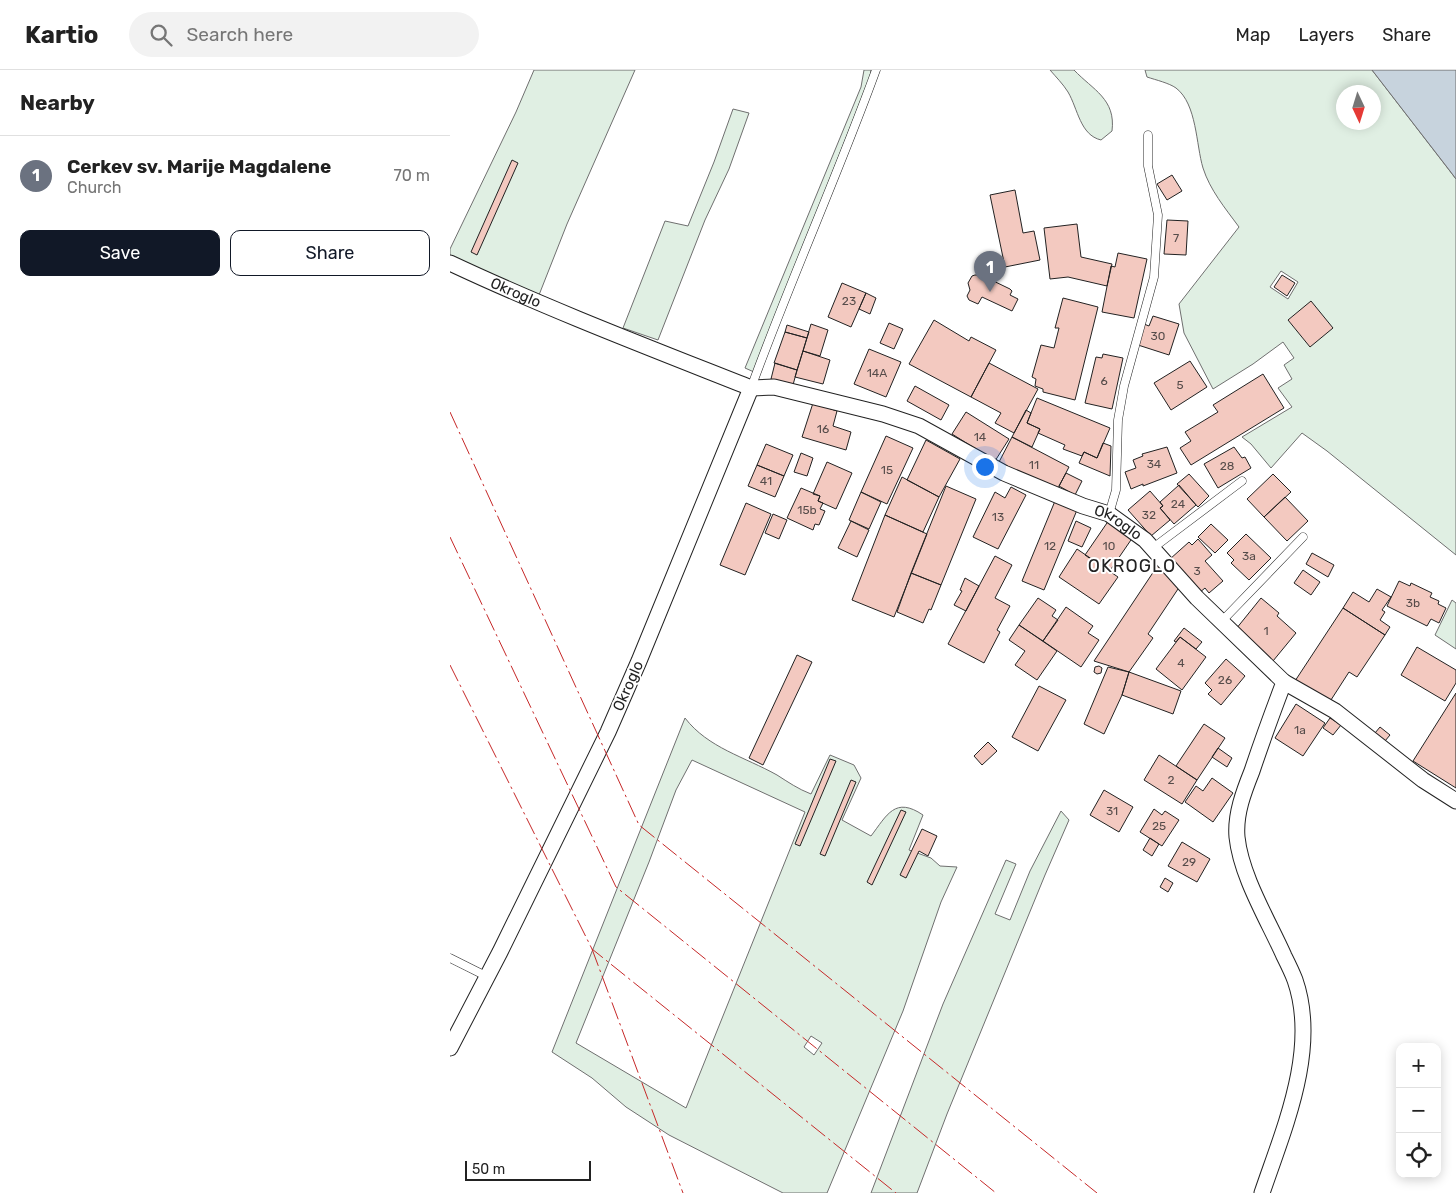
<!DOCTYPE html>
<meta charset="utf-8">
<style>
:root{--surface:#fff;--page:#f2f2f2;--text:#222;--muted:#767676;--line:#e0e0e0;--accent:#111827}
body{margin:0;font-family:Rubik,sans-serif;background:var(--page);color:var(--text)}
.controls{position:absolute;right:15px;bottom:15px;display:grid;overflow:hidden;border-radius:10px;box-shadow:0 2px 12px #0003}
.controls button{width:45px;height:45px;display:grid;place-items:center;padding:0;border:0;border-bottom:1px solid var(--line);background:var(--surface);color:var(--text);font:25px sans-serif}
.compass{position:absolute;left:886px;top:15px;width:45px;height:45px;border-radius:50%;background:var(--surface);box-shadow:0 2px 12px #0003;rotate:176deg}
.scale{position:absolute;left:15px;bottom:12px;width:126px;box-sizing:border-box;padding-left:5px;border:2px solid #222;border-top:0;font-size:14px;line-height:18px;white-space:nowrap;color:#222;-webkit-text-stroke:4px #fff;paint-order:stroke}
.you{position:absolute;left:534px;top:396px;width:18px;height:18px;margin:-12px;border:4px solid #fff;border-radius:50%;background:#1a73e8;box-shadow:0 0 0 8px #1a73e833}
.badge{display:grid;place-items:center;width:32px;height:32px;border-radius:50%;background:var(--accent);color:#fff;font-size:16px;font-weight:700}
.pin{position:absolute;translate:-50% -41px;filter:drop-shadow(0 1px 2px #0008)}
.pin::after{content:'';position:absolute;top:26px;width:18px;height:15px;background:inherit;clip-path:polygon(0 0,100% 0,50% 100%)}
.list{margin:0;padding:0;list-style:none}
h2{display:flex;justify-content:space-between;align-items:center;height:65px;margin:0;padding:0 20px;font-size:21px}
h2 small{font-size:16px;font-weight:400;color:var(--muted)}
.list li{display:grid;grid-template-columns:32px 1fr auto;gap:15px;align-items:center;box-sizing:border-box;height:80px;padding:0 20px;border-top:1px solid var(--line)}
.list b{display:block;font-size:19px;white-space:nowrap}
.list p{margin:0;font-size:16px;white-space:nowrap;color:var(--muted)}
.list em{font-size:16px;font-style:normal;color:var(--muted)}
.actions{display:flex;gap:10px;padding:15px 20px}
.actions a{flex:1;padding:11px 0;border:1px solid var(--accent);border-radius:10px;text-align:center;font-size:18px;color:var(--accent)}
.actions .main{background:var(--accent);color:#fff}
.icon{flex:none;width:28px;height:28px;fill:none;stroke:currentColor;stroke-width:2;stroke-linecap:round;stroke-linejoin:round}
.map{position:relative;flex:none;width:1006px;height:1123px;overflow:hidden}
header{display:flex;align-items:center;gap:30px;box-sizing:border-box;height:70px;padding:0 25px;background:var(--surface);border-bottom:1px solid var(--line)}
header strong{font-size:24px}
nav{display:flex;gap:28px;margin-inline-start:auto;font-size:18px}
.search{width:350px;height:45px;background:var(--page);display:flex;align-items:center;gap:12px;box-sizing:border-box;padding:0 18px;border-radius:28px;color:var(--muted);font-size:19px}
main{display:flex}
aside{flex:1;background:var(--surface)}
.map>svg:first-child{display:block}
</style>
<header>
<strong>Kartio</strong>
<div class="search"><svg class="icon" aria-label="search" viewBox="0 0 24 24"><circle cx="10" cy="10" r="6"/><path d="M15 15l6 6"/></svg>Search here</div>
<nav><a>Map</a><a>Layers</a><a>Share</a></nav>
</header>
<main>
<aside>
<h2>Nearby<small></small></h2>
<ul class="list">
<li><span class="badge" style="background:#6b7280">1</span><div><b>Cerkev sv. Marije Magdalene</b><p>Church</p></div><em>70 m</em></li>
</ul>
<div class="actions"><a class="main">Save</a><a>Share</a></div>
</aside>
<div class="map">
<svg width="1006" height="1123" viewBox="0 0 1006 1123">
<rect width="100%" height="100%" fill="#fff"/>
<path fill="#e0efe3" stroke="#6f6f6f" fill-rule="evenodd" d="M 84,0 L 185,0 L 117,154 L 89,225 L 0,187 L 0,179 L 66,42 Z
M 414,0 L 421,0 L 420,7 L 304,302 L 295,298 L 411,17 Z
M 600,0 L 624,0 C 643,20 666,29 662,61 L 651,70 C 630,65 628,39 618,22 C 613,14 606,7 600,0 Z
M 695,0 L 922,0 L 1006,109 L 1006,485 L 877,381 L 852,363 L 821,398 L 801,374 L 792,367 L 842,337 L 828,318 L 842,309 L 834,295 L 844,288 L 833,272 L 803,294 L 763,319 L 734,263 L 729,234 L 789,157 C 775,138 760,120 753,98 C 746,75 747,34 726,18 C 719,13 706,10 697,7 ZM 894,22 L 924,22 L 924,52 L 894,52 ZM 831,201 L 848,212 L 838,229 L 820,217 Z
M 283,39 L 299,43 L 279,99 L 255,150 L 208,270 L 173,258 L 215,151 L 238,156 L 264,92 Z
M 1002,530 L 1006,533 L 1006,579 L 985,565 Z
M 235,648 C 258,678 295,687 327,705 C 338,712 348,719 361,724 L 380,685 L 404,695 L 411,708 L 392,750 L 421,766 C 437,745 445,726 473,745 L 459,780 L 481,788 L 490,796 L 507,797 L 491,832 L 453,941 L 377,1123 L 333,1123 L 270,1091 L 219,1065 L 176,1037 L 142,1008 L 102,982 ZM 242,690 L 355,742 L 236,1038 L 126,973 L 199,792 L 226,720 ZM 361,966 L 372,973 L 364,985 L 354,977 Z
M 611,741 L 619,750 L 595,805 L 497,1044 L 467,1123 L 421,1123 L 493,934 L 556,790 L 566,794 L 545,844 L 560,850 L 580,801 Z"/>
<path fill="#c7d3dd" stroke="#6f6f6f" d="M 922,0 L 1006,0 L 1006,109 L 1000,101 Z"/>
<path fill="#f3c9c0" stroke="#222" d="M 62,90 L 68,93 L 27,185 L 21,182 Z
M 722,105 L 732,121 L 717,130 L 707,114 Z
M 565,120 L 573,163 L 584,161 L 590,190 L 555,197 L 540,125 Z
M 717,150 L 738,151 L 736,185 L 714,184 Z
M 627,154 L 631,187 L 662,194 L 657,216 L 618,207 L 600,209 L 594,158 Z
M 668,183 L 697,189 L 684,248 L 652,242 L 661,196 L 665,197 Z
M 525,205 L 531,205 L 560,219 L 562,221 L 560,225 L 568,229 L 562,241 L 532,227 L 528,234 L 519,230 L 517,226 L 520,220 L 518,213 L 522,206 Z
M 832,205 L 845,213 L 837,226 L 824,217 Z
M 392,213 L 416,223 L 401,257 L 378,247 Z
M 416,223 L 426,228 L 420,244 L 409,239 Z
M 613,228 L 648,237 L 625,330 L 593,322 L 593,319 L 585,316 L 586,309 L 582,307 L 591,275 L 604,278 L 609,258 L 605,258 Z
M 861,231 L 883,258 L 860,277 L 838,250 Z
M 703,246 L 729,254 L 719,285 L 688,275 L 694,254 L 699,256 Z
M 484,250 L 519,271 L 521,267 L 546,280 L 521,327 L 459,294 Z
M 439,253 L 453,259 L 444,279 L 430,273 Z
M 361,254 L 378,260 L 370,286 L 353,281 Z
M 337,255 L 359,262 L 357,268 L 335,262 Z
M 335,262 L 357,268 L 347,300 L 324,293 Z
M 419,279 L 451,292 L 436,327 L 404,314 Z
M 353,281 L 380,290 L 373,314 L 345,307 Z
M 653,284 L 673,288 L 662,339 L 635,333 L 646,287 L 652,288 Z
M 740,291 L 757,317 L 721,340 L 704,313 Z
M 325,293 L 347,300 L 343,315 L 321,309 Z
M 539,293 L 588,319 L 564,363 L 545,353 L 551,343 L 521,327 Z
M 813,304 L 834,338 L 741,395 L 730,378 L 741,371 L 735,362 L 768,342 L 763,335 Z
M 465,316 L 499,335 L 491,350 L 457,331 Z
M 587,328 L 660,358 L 647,388 L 634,382 L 632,386 L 613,379 L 615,375 L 588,363 L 590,359 L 577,353 Z
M 363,333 L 387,341 L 383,356 L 401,362 L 396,380 L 352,367 Z
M 576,340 L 581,343 L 577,353 L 590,359 L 582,377 L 562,367 Z
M 516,342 L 559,369 L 545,391 L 502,364 Z
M 436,366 L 463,378 L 437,434 L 411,422 Z
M 562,367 L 619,397 L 606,422 L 549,392 Z
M 476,370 L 510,389 L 489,427 L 457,410 Z
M 653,373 L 661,376 L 660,406 L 629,393 L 634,382 L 647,388 Z
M 316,374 L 343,385 L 334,406 L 307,395 Z
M 717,377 L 727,403 L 693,416 L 693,414 L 681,419 L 675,402 L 686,398 L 683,390 L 693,386 L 692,384 Z
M 784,377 L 792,388 L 795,387 L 801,398 L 768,418 L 754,394 Z
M 351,383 L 363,388 L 357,406 L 344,402 Z
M 377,392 L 402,403 L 386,439 L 368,431 L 370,426 L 363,424 Z
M 307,395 L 334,406 L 325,427 L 298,416 Z
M 616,403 L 632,411 L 625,425 L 609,416 Z
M 739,404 L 759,426 L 748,437 L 727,414 Z
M 823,404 L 841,422 L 814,447 L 797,429 Z
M 452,407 L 489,427 L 473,462 L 435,445 Z
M 729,415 L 746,435 L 724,454 L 710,438 L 713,436 L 710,432 Z
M 496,416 L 526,429 L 491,515 L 461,503 Z
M 561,417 L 576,425 L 548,479 L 523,467 L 545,422 L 555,428 Z
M 351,418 L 370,426 L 368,431 L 373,433 L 370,439 L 375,441 L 369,455 L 365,454 L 363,460 L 337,448 Z
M 700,421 L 713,436 L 710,438 L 720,450 L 701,466 L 678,440 Z
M 411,422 L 431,432 L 419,459 L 399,450 Z
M 835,427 L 858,451 L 837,471 L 814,447 Z
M 605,431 L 627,440 L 594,520 L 572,511 Z
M 296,433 L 321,444 L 295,505 L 270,495 Z
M 323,444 L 337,450 L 329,469 L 315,463 Z
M 435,445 L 477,464 L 444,547 L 402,530 Z
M 659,450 L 683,467 L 659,502 L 635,485 Z
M 401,451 L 419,460 L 407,487 L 388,478 Z
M 626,451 L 641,458 L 632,477 L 618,471 Z
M 761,454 L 778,470 L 765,483 L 748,467 Z
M 796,464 L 821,488 L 799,510 L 781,493 L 784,490 L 777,483 Z
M 748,469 L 762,485 L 755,491 L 773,511 L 759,523 L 755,518 L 749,523 L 720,489 L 739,472 L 742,475 Z
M 627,479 L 668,507 L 649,534 L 609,507 Z
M 862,483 L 884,495 L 878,507 L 856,494 Z
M 545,486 L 562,495 L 545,528 L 560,536 L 547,560 L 550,562 L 534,593 L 498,574 Z
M 708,495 L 732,513 L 698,564 L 703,568 L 679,602 L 644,591 Z
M 853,500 L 870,512 L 861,525 L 844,513 Z
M 461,503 L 491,515 L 481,540 L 479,539 L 473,553 L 447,542 Z
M 515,508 L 529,516 L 516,541 L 504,535 L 512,521 L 510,520 Z
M 949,511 L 960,516 L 961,513 L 982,523 L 980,527 L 989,531 L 988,534 L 996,538 L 989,553 L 981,549 L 977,556 L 937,536 Z
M 927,519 L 941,527 L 932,540 L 935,542 L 930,550 L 940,557 L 935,565 L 893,538 L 903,522 L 919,532 Z
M 588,528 L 606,540 L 602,546 L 608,550 L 593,571 L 569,555 Z
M 811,528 L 829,543 L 827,546 L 846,563 L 823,591 L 786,559 Z
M 616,537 L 643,556 L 638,563 L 649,570 L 631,597 L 593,571 Z
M 893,538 L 935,565 L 907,607 L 899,602 L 879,633 L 845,611 Z
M 569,555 L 607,581 L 587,610 L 565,595 L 575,581 L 559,570 Z
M 734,558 L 752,572 L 746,579 L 730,567 L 726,572 L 724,571 Z
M 730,567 L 756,587 L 732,620 L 706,599 Z
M 967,577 L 1006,600 L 1006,613 L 995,631 L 951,605 Z
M 347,585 L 362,592 L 313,695 L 299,688 Z
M 776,589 L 795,606 L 771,635 L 758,624 L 762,620 L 755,613 Z
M 649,596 L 652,598 L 651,603 L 647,604 L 644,602 L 645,597 Z
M 658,597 L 679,602 L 672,625 L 654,664 L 634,654 Z
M 679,602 L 731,621 L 723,644 L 672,625 Z
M 589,616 L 616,630 L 588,681 L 562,667 Z
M 1006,623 L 1006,718 L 963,691 Z
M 846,634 L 875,653 L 853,686 L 825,668 Z
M 880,648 L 891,655 L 883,665 L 873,658 Z
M 754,654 L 775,668 L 747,710 L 726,696 Z
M 930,657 L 940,665 L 935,671 L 925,663 Z
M 538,672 L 547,681 L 532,695 L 524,686 Z
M 768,678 L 782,688 L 777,697 L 762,687 Z
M 709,685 L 747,710 L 732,734 L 694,710 Z
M 380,689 L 386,691 L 350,776 L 345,774 Z
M 762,708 L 783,723 L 763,752 L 735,732 L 746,716 L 753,721 Z
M 401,710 L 406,712 L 375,786 L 370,784 Z
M 654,720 L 683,737 L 669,762 L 640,745 Z
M 704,739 L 712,745 L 715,741 L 729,750 L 712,776 L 690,762 Z
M 451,740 L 456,742 L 422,815 L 417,812 Z
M 472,759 L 487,766 L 478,786 L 469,781 L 456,808 L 450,805 Z
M 700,768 L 709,774 L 702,786 L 693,780 Z
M 732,772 L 760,789 L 747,812 L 718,796 Z
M 715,808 L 723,813 L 718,822 L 710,817 Z"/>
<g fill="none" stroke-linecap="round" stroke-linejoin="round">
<defs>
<path id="lane" d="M 301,318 C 340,211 387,107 426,0
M 659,444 L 666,420 L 668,350 L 674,316 L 704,207 L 708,145 L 698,96 L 698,65
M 703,478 L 792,411
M 772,551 L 853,467
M 0,888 L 36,906"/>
<g id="street">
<path id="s1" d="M 0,193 C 98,239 200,278 301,318 L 189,591 L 158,662 L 50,882 L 0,978"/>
<path id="s2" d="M 301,318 L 324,317 L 433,344 L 469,356 L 554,403 L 633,436 L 659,444 L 695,470 L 747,528 L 834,612 C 823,641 812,671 802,701 C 794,721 785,744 787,767 C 791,806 818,850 834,886 C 838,894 842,902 845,910 C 869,979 834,1058 812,1123"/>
<path d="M 834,612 L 885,641 L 973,710 L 1006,731"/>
</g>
</defs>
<use href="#lane" stroke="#222" stroke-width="9"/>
<use href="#street" stroke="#222" stroke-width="17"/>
<use href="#lane" stroke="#fff" stroke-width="8"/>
<use href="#street" stroke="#fff" stroke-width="15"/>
<path stroke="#c62828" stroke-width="1" stroke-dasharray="18 4 2.5 4" stroke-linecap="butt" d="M 0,342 L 189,755 L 647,1123
M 0,467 L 166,817 L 546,1123
M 0,595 L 142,879 L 446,1123
M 142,879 L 233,1123"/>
</g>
<g text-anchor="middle" stroke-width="4" stroke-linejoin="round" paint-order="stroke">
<g font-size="12" fill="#564c4a">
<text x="726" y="172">7</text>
<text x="399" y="235">23</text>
<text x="708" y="270">30</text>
<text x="427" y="307">14A</text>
<text x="654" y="315">6</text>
<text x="730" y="319">5</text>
<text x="373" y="363">16</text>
<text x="530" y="371">14</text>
<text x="704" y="398">34</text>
<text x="584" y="399">11</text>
<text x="777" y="400">28</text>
<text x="437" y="404">15</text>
<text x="316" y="415">41</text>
<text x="728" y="438">24</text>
<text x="357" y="444">15b</text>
<text x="699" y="449">32</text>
<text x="548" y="451">13</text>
<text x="600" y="480">12</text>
<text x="659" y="480">10</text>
<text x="799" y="490">3a</text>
<text x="747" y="505">3</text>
<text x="963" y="537">3b</text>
<text x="816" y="565">1</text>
<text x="731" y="597">4</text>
<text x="775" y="614">26</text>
<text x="850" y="664">1a</text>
<text x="721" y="714">2</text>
<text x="662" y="745">31</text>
<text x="709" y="760">25</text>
<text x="739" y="796">29</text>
</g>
<g font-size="15" fill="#222" stroke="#fff">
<text dy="5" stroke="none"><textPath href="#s1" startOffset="72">Okroglo</textPath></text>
<text dy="5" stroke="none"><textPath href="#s2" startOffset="395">Okroglo</textPath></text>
<text transform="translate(178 616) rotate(-66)" y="5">Okroglo</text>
</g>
<g font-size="18" letter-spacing="1" fill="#222" stroke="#fff">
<text x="682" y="502">OKROGLO</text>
</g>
</g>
</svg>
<div class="controls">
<button>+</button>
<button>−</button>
<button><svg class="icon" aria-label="locate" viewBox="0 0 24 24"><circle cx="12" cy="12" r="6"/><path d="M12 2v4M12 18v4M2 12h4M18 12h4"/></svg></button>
</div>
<svg class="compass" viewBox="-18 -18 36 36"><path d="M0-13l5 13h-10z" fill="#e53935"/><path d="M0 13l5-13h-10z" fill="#767676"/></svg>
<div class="scale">50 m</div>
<div class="you"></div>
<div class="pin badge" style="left:540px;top:222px;background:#6b7280">1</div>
</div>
</main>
